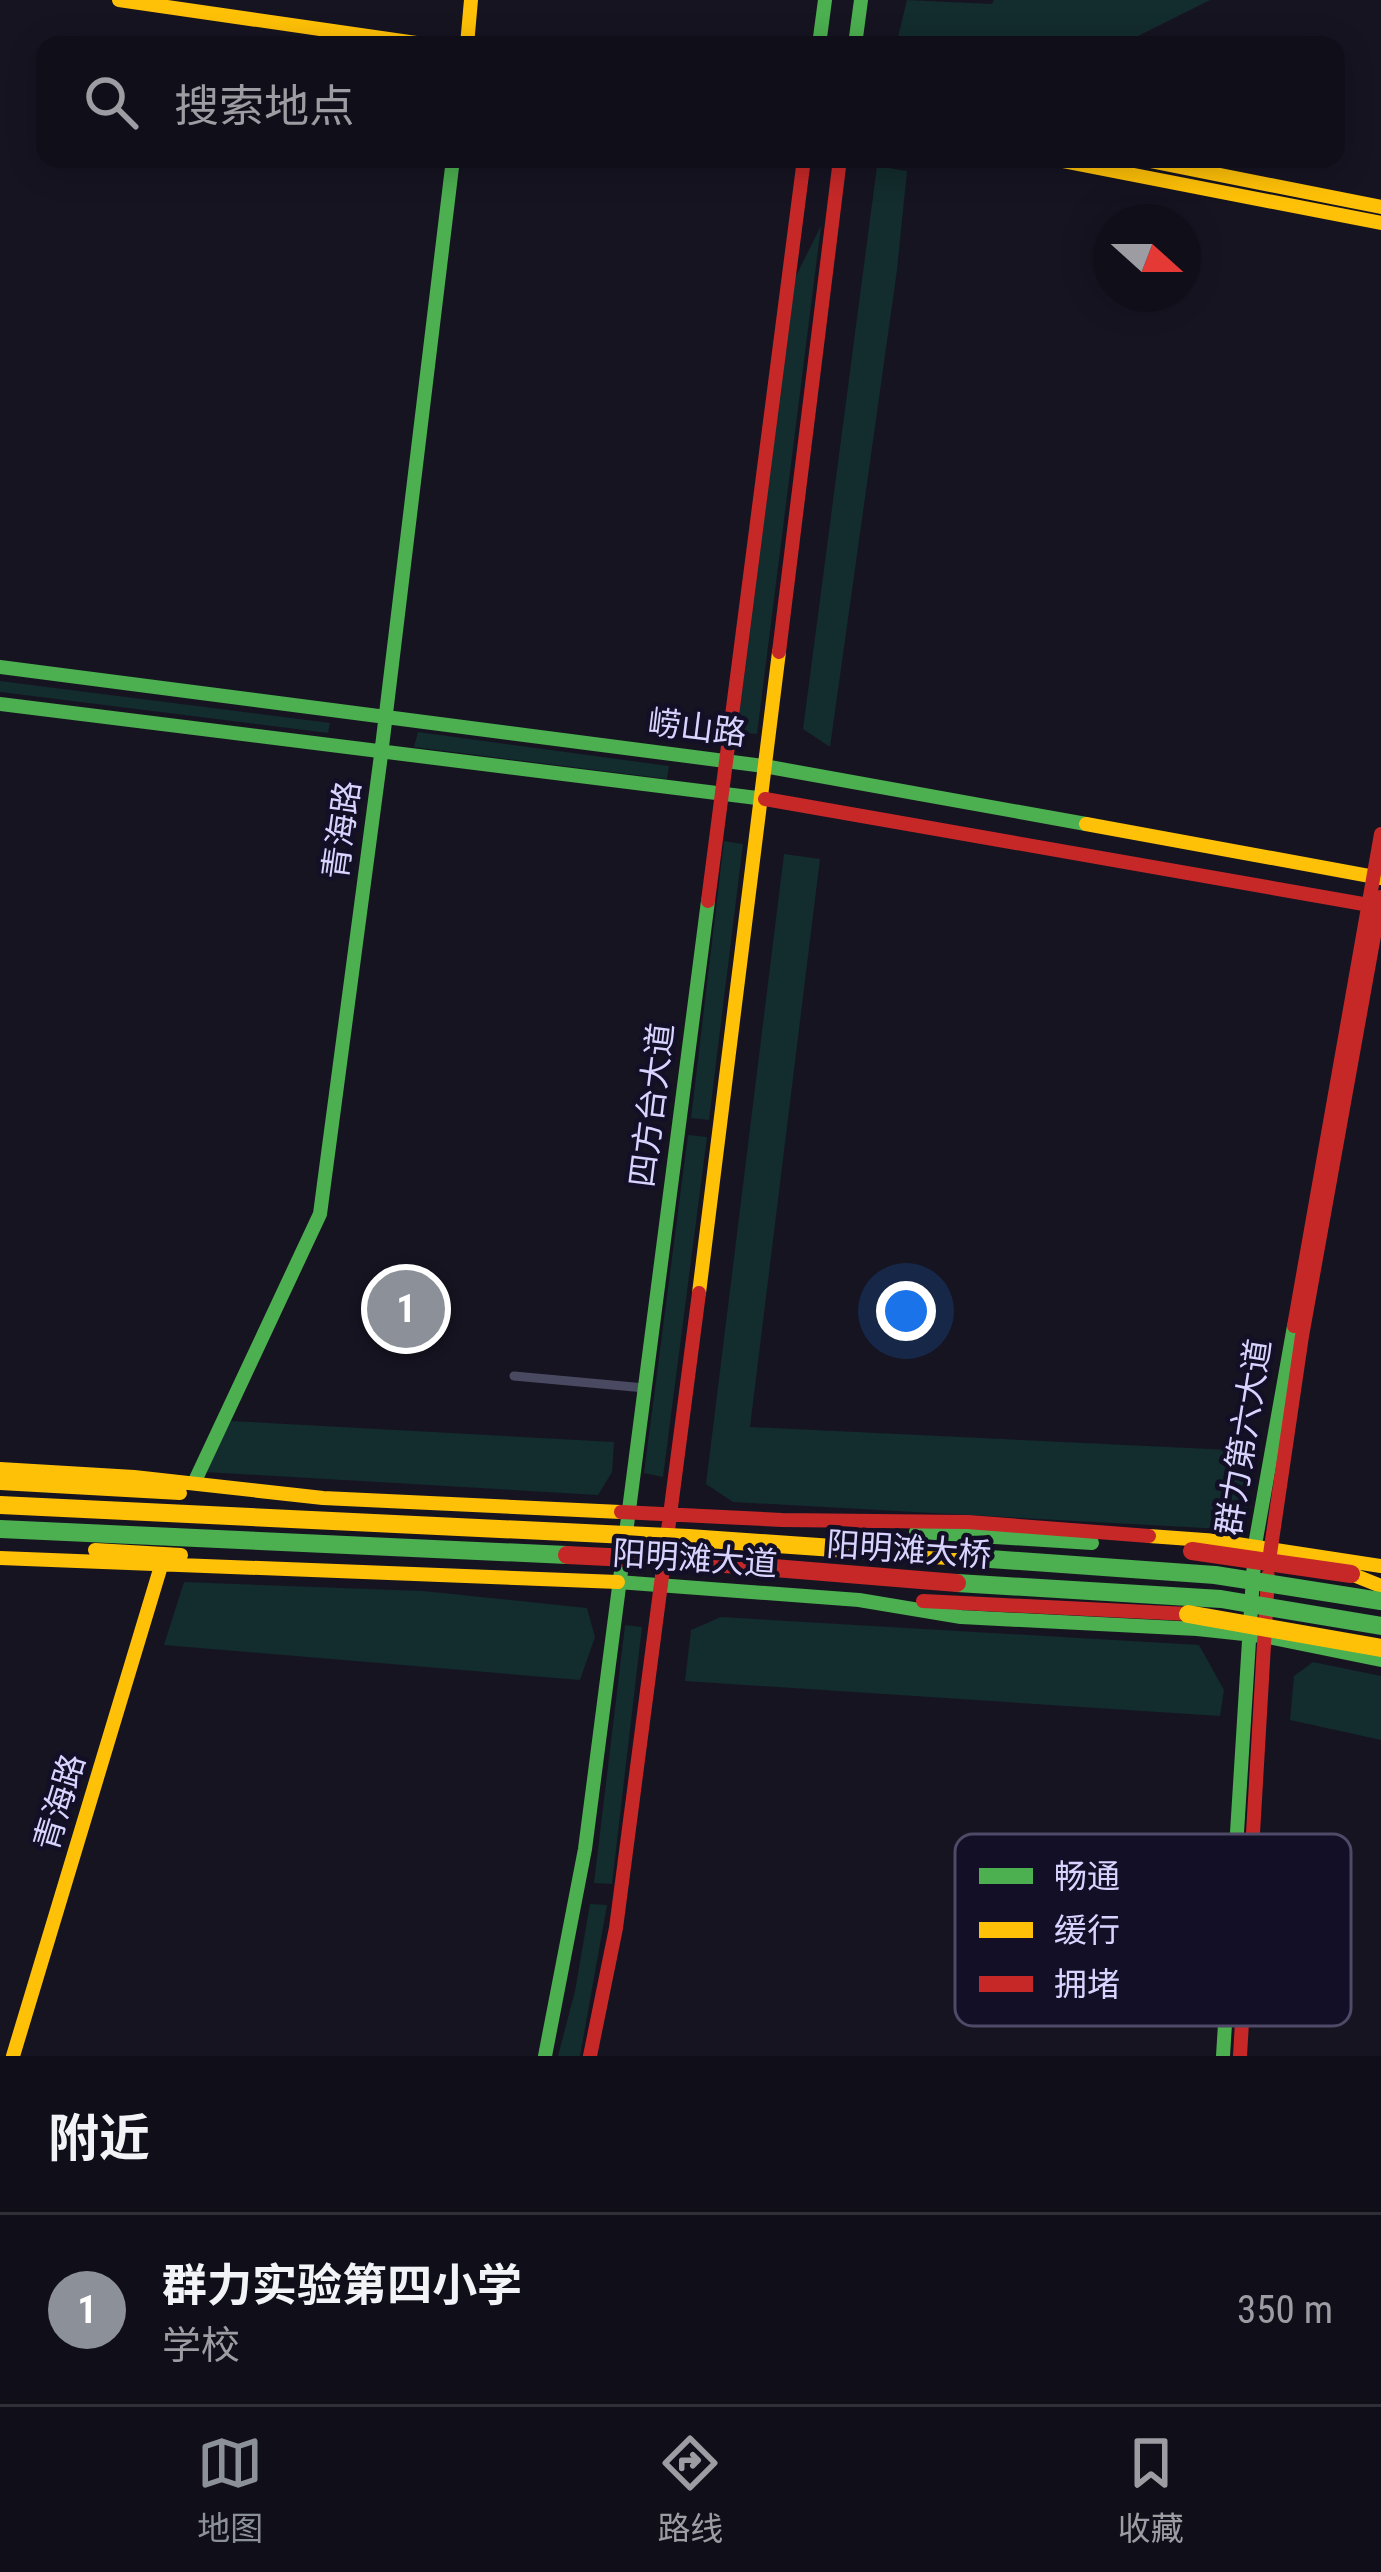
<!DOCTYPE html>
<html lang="zh">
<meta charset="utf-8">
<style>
:root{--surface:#100f19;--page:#1e1d26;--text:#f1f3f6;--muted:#9c9ca2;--line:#302f38;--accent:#8c9099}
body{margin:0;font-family:"Roboto Condensed","Noto Sans SC",sans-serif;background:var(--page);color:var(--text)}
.compass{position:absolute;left:1093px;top:204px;width:108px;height:108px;border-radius:50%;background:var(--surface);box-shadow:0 6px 30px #0003;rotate:111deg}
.you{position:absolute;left:906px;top:1311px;width:42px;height:42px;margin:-30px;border:9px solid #fff;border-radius:50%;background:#1a73e8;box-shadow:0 0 0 18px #1a73e833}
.badge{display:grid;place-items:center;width:78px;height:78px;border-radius:50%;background:var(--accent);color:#fff;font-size:39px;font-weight:700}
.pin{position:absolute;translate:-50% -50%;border:6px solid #fff;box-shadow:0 3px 12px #0006}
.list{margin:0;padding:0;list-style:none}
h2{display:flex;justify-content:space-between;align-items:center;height:156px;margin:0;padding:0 48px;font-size:51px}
h2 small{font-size:39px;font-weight:400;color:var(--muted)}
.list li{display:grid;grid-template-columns:78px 1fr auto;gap:36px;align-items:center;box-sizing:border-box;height:192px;padding:0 48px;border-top:3px solid var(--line)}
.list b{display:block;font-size:45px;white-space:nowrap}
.list p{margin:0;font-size:39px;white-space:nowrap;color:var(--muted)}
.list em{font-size:39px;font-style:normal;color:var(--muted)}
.icon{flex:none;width:66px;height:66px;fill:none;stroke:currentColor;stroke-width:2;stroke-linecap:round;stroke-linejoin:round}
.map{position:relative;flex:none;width:1381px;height:2056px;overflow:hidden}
.search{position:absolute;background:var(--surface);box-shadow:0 6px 30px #0003;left:36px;right:36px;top:36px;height:132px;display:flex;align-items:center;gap:30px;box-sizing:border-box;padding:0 42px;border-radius:24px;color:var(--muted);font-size:45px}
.sheet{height:348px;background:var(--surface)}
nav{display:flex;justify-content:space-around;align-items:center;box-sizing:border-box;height:168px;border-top:3px solid var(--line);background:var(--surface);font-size:33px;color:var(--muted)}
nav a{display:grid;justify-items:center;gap:6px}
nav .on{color:var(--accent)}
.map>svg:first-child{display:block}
</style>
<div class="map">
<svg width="1381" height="2056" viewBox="0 0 1381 2056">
<rect width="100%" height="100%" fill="#161421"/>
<path fill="#132c2d" d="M 907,0 L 992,4 L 994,0 L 1210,0 L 1120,45 L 896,45 Z
M 877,166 L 907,171 L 897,270 L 830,747 L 803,729 Z
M 821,226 L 757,734 L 737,732 L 795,278 Z
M 0,681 L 330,723 L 328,733 L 0,692 Z
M 418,732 L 669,766 L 667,779 L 414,747 Z
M 724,841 L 743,844 L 709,1120 L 691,1118 Z
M 784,854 L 820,859 L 750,1427 L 1251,1451 L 1247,1509 L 1222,1529 L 733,1502 L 706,1484 Z
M 688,1135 L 707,1137 L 663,1477 L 644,1473 Z
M 231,1421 L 614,1442 L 612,1472 L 598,1495 L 205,1472 Z
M 184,1582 L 423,1591 L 587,1608 L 595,1637 L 580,1680 L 164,1645 Z
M 721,1617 L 1199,1645 L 1224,1690 L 1220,1716 L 685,1681 L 691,1630 Z
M 625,1625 L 642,1627 L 612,1884 L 594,1883 Z
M 1313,1662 L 1381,1676 L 1381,1740 L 1290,1720 L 1294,1676 Z
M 590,1904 L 607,1905 L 580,2056 L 558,2056 L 575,1991 Z"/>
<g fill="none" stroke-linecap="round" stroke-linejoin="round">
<path stroke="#4a4962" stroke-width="9" d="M 514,1376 L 645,1388"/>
<path stroke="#4caf50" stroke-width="14" d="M 819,45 L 825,0
M 855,45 L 861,0
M 0,667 L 764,766 L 1086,824
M 0,704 L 765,799
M 194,1483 L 320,1214 L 381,755 L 453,159
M 916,1532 L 1092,1543
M 618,1582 L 859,1600 L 961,1617 L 1197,1629 L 1263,1636 L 1381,1660
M 545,2056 L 585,1849 L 708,901
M 1223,2056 L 1255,1545 L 1294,1326"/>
<path stroke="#ffc107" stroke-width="14" d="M 119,0 L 430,45
M 467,45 L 471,0
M 1052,159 L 1381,223
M 1140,159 L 1381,207
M 1086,824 L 1381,878
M 699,1293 L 779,652
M 0,1469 L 134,1477 L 323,1498 L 621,1512
M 0,1483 L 180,1493
M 1149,1536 L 1218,1541 L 1381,1566
M 95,1550 L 181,1555
M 0,1558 L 618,1582
M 1351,1574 L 1381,1586
M 13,2056 L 161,1566"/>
<path stroke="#c62828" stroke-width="14" d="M 779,652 L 840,159
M 765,799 L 1381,907
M 708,901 L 804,159
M 1294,1326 L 1381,834
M 621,1512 L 782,1520 L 968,1522 L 1149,1536
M 1270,1554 L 1302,1336 L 1381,897
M 923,1601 L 1188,1614
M 590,2056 L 616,1928 L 699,1293
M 1240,2056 L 1268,1576"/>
<path stroke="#4caf50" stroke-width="18" d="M 0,1529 L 567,1555
M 962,1557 L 1215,1575 L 1381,1601
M 957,1583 L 1221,1599 L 1381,1626"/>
<path stroke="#ffc107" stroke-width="18" d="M 0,1505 L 689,1538 L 962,1557
M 1188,1614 L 1381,1648"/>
<path stroke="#c62828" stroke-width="18" d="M 1192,1551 L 1351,1574
M 567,1555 L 689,1561 L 957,1583"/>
</g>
<g text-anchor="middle" stroke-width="9" stroke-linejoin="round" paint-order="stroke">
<g font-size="33" fill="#d9d4ff" stroke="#130f26">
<text transform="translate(697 727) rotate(7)" y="12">崂山路</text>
<text transform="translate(341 830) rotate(-82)" y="12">青海路</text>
<text transform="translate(651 1105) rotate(-83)" y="12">四方台大道</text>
<text transform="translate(1243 1437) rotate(-81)" y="12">群力第六大道</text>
<text transform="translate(909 1549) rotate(4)" y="12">阳明滩大桥</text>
<text transform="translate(695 1558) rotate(4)" y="12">阳明滩大道</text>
<text transform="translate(59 1802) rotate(-73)" y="12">青海路</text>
</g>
</g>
<rect x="955" y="1834" width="396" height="192" rx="18" fill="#130f26" stroke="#4e4a67" stroke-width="3"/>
<rect x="979" y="1868" width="54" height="16" fill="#4caf50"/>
<rect x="979" y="1922" width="54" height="16" fill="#ffc107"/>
<rect x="979" y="1976" width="54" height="16" fill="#c62828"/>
<g font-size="33" fill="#d9d4ff">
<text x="1054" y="1888">畅通</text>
<text x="1054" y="1942">缓行</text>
<text x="1054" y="1996">拥堵</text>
</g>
</svg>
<svg class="compass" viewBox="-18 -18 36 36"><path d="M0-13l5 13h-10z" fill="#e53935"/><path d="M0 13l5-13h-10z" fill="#9c9ca2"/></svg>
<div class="you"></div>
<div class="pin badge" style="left:406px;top:1309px">1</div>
<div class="search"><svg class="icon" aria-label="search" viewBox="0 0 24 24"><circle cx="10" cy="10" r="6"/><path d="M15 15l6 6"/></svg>搜索地点</div>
</div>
<section class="sheet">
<h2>附近<small></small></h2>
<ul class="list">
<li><span class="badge">1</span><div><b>群力实验第四小学</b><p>学校</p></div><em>350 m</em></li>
</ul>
</section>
<nav>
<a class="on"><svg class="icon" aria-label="map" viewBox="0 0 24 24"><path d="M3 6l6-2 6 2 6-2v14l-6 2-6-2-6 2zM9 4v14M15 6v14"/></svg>地图</a>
<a><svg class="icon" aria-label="directions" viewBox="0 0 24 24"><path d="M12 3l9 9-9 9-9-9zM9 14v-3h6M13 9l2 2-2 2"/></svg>路线</a>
<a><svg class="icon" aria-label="saved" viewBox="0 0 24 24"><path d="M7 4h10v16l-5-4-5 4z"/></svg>收藏</a>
</nav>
